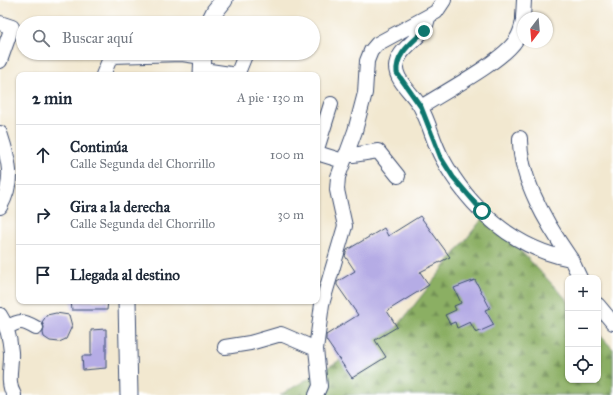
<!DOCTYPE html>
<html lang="es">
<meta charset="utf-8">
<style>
:root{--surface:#fff;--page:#f2f2f3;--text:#1f2937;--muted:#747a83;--line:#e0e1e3}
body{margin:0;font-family:"IM FELL Great Primer",serif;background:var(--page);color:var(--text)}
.controls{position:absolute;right:12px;bottom:12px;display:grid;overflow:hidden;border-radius:8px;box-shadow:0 1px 3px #0004}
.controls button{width:36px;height:36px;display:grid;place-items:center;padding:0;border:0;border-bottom:1px solid var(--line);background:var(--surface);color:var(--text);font:20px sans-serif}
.compass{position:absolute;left:517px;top:12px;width:36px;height:36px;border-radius:50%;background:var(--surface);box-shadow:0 1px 3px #0004;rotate:196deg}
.stop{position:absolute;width:12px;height:12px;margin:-9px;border:3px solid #0f766e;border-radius:50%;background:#fff}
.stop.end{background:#0f766e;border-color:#fff;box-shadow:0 1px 4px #0008}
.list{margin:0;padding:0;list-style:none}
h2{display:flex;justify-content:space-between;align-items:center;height:52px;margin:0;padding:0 16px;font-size:17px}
h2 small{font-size:13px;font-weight:400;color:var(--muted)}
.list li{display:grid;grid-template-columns:26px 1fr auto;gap:12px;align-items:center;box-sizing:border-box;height:60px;padding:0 16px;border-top:1px solid var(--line)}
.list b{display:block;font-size:15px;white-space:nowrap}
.list p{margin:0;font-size:13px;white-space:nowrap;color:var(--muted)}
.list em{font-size:13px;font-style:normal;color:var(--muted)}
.icon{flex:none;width:22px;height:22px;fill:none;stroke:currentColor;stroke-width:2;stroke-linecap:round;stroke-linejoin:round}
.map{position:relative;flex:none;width:613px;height:395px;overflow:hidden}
.search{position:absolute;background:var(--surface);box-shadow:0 1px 3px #0004;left:16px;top:16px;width:304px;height:44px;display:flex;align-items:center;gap:10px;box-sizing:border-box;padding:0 14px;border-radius:22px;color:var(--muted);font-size:15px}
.panel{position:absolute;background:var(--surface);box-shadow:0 1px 3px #0004;left:16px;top:72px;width:304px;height:232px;border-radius:8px}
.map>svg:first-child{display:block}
</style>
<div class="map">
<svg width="613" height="395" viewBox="0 0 613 395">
<defs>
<pattern id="forest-firs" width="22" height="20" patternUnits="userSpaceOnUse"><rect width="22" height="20" fill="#8baf63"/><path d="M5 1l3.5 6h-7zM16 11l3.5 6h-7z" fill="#718f55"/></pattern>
</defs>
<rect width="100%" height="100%" fill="#fff"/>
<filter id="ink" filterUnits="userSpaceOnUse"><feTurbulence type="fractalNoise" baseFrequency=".025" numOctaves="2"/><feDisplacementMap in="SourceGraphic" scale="8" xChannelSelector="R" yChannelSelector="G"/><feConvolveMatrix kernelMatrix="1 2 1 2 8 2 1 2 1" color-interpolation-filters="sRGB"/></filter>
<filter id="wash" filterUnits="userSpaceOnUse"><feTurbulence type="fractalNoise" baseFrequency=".012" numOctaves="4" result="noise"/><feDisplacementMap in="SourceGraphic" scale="16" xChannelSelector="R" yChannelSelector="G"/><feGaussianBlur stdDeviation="0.9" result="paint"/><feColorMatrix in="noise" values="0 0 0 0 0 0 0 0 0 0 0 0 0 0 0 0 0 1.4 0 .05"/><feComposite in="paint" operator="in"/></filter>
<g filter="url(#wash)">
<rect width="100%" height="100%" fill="#f2e8d0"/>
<path fill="url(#forest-firs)" stroke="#536f60" d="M 486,214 L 568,301 L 568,380 L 598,380 L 598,333 L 613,349 L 613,395 L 280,395 L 397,327 Z"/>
<g id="blocks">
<path fill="#b5ace5" d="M 420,216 L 450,257 L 420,272 L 429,285 L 387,311 L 397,327 L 375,340 L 386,357 L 352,378 L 326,340 L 326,335 L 358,315 L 337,285 L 337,282 L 355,271 L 345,256 L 347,250 L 384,228 L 388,236 Z
M 475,280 L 490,308 L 485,310 L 494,325 L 476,333 L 470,322 L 457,328 L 455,322 L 450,324 L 445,315 L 456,310 L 454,306 L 461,303 L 454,288 Z
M 71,301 L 108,301 L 107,310 L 72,310 Z
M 56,313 L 69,315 L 72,326 L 66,339 L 59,342 L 50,341 L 44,337 L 43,333 L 44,327 L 42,322 L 47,315 Z
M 106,329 L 106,368 L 83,370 L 82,356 L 91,356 L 91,330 Z"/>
</g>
</g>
<g filter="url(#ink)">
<use href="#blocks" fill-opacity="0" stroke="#3b4b6f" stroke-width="1"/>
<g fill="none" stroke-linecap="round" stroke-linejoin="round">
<defs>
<path id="minor" d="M 428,17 C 426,39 397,46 396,67 C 396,82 415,95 421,108 C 430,124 433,142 442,158 C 469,208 514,249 571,259 L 580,278
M 523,18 L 524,0
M 0,23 L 12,27 L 0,61
M 203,70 L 237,75 L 246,53
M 103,75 L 111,56 L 182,54 L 203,57
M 421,107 C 444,92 503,61 516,40 C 520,34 522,27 523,20
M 0,133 C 9,160 15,181 0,207
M 520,138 C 519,179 548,226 571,259
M 317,149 L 331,104
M 317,153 L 343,161
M 346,154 L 353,155 L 378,151 L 398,176
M 598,305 L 613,323
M 0,315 C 7,325 10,340 11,352 C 12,366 6,382 14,395
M 6,328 C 20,320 22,320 36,328
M 225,347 L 250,343 L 281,334 L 316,349
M 316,395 L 320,386 L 316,349 L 322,304 L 345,226 L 337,190 L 338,177 L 355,131 L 365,93 L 367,61 L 371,51 L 377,44 L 436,12 L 444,0"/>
<path id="major" d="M 209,23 L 215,11 L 224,0
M 202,75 L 203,53
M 127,301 L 129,395"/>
</defs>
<use href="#minor" stroke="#3b4b6f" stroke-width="16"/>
<use href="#major" stroke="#3b4b6f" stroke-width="19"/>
<use href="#minor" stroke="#fff" stroke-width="14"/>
<use href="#major" stroke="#fff" stroke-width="17"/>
</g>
</g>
<g fill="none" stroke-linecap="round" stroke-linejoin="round" filter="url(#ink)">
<path stroke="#0f766e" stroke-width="5" d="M 424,31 C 412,43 395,54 397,73 L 421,107 L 441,158 L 453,177 L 482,211"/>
</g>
</svg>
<div class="controls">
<button>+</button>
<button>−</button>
<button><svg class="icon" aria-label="locate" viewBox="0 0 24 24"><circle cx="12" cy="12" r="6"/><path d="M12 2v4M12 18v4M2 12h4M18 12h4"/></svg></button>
</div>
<svg class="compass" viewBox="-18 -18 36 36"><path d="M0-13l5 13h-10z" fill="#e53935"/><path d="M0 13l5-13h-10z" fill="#747a83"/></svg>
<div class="stop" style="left:482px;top:211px"></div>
<div class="stop end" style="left:424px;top:31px"></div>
<div class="search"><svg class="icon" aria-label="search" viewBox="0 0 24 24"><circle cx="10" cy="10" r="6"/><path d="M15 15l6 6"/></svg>Buscar aquí</div>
<section class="panel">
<h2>2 min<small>A pie · 130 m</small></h2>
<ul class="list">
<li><svg class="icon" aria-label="ahead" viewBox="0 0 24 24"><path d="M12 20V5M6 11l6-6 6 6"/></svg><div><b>Continúa</b><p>Calle Segunda del Chorrillo</p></div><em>100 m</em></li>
<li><svg class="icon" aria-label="right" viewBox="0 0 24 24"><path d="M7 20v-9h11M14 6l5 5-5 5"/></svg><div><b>Gira a la derecha</b><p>Calle Segunda del Chorrillo</p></div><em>30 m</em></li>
<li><svg class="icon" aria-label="arrive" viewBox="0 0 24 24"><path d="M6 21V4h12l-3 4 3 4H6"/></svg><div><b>Llegada al destino</b></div></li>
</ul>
</section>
</div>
